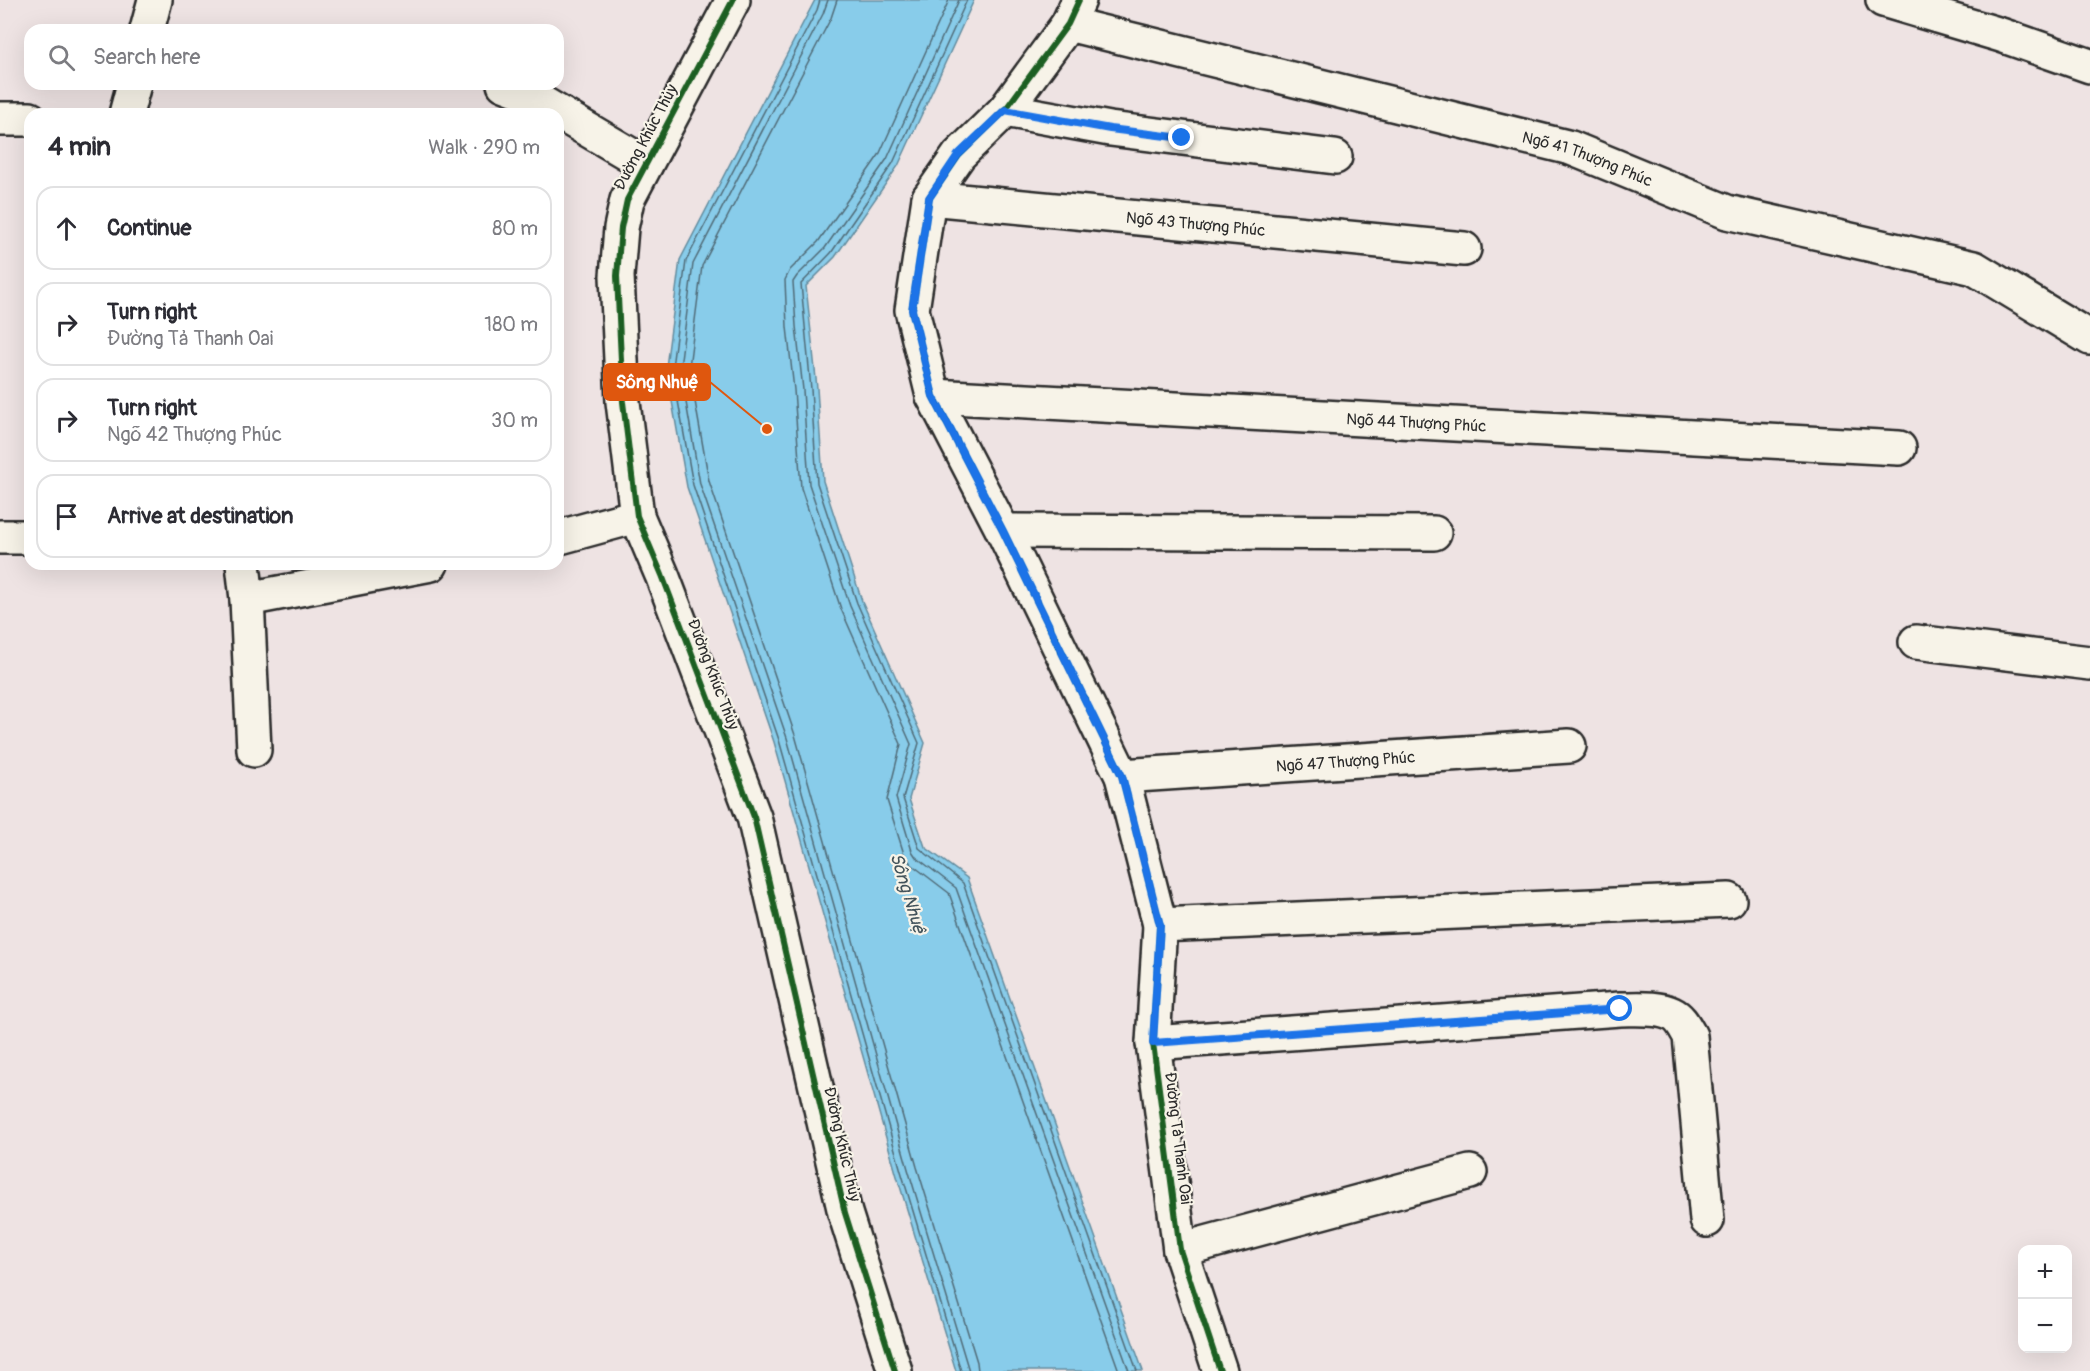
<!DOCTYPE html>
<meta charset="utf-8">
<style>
:root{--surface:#fff;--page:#f7f7f7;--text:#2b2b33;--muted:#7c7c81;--line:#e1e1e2}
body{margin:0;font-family:Pangolin,sans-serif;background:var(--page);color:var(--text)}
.controls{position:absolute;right:18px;bottom:18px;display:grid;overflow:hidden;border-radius:12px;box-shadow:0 6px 24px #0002}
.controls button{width:54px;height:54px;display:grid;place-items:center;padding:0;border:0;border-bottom:2px solid var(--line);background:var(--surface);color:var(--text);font:30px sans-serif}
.stop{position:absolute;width:18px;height:18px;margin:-14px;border:4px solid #1a73e8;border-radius:50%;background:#fff}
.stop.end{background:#1a73e8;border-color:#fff;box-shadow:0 2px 6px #0008}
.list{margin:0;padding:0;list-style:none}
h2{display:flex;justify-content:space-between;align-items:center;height:78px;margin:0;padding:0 24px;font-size:26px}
h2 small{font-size:20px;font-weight:400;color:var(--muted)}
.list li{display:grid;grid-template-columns:39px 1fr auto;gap:18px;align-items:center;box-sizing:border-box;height:84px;margin:0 12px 12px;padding:0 12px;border:2px solid var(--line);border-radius:18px}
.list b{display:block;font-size:22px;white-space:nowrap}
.list p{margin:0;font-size:20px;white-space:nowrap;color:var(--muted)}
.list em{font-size:20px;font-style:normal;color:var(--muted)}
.icon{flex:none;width:33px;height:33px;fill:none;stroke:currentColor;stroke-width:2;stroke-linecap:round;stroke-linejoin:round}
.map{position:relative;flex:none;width:2090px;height:1371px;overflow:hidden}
.search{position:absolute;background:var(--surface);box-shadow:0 6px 24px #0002;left:24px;top:24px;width:540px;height:66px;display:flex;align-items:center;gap:15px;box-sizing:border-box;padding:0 21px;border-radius:18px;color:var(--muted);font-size:22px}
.panel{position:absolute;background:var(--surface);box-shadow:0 6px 24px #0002;left:24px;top:108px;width:540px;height:462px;border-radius:18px}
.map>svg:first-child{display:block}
</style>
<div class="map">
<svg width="2090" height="1371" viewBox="0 0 2090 1371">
<rect width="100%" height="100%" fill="#eee3e3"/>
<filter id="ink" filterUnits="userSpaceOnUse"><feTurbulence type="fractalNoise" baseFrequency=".0167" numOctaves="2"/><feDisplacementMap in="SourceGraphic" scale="12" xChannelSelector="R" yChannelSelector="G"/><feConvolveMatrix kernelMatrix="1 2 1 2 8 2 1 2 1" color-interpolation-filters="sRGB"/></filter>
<g filter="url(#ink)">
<path fill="#88ccea" stroke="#638c9e" stroke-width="1.5" d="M 815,0 L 974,0 L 898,166 L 835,257 L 806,286 L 817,388 L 823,481 L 862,601 L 925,743 L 909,799 L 925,847 L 967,878 L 1143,1371 L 956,1371 L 896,1173 L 774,742 L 687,487 L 666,367 L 680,260 Z"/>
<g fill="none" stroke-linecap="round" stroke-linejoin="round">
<path stroke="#506b77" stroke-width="1.5" d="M 820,0 L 817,10 L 686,261 L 672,367 L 693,485 L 779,740 L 901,1171 L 961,1371
M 828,0 L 823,14 L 693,264 L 680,367 L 700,484 L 787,738 L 908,1169 L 969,1371
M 837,0 L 831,18 L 702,266 L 689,367 L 709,481 L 795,735 L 917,1167 L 977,1362 L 978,1371
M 949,0 L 879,155 L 818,242 L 790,270 L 785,280 L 787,327 L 794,390 L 801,488 L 841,609 L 901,744 L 887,800 L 904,854 L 911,864 L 949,893 L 1119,1371
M 959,0 L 887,159 L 825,248 L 797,276 L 793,282 L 796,326 L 803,390 L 809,484 L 850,606 L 911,744 L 896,798 L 912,851 L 916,857 L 956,888 L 1129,1371
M 967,0 L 893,163 L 831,253 L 801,284 L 811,389 L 817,483 L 857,603 L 919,743 L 903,798 L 919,848 L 963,883 L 1137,1371"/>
<defs>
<g id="minor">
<path d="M 733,0 L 627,200 L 621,228 L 617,276 L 623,402 L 637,516 L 662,575 L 754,817 L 845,1213 L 895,1371"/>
<path d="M 1079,0 L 1068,24 L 1005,110 L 959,155 L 929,198 L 912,310 L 933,396 L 1003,531 L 1122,776 L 1160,925 L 1153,1043 L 1180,1250 L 1220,1371"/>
<path d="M 1883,0 L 2001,35 L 2090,66"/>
<path id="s1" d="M 1068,24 L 1571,148 L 1727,212 L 1974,268 L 2090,338"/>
<path d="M 147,30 L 155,0"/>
<path d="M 504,84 L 522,91 L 646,164"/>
<path d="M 1005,110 L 1110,129 L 1335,157"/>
<path d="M 126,114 L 134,84"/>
<path d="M 0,119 L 30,119"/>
<path id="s2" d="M 929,198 L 1464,249"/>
<path id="s3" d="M 933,396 L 1899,448"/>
<path d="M 1003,531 L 1434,533"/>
<path d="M 0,537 L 30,537"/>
<path d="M 560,537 L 637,516"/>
<path d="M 243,564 L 247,599 L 254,750"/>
<path d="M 247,599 L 431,564"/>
<path d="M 1916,642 L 2090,663"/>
<path id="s4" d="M 1122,776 L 1569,746"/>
<path d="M 1160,925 L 1729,900"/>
<path d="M 1153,1043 L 1620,1009 C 1636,1009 1658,1007 1672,1014 C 1681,1018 1685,1028 1690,1036 L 1707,1220"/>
<path d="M 1180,1250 L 1470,1172"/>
</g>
</defs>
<use href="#minor" stroke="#2b2b2b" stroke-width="38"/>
<use href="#minor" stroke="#f7f3e8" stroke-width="33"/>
<defs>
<path id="cycleway" d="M 733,0 L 627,200 L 621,228 L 617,276 L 623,402 L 637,516 L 662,575 L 754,817 L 845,1213 L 895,1371
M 1079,0 L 1068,24 L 1005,110 L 959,155 L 929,198 L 912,310 L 933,396 L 1003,531 L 1122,776 L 1160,925 L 1153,1043 L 1180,1250 L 1220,1371"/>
</defs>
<use href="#cycleway" stroke="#f7f3e8" stroke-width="10"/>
<use href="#cycleway" stroke="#1b5e20" stroke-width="6"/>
</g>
</g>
<g fill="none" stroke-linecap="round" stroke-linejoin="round" filter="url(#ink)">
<path stroke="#1a73e8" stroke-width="8" d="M 1182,138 L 1110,129 L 1005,110 L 958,155 L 929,198 L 912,310 L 933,396 L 1003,531 L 1122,776 L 1160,925 L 1153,1043 L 1620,1009"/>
</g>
<g text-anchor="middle" stroke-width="4.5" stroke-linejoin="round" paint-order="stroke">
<g font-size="16" fill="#2b2b2b" stroke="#f7f3e8">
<text transform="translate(645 137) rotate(-62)" y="6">Đường Khúc Thủy</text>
<text dy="6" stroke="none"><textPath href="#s1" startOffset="537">Ngõ 41 Thượng Phúc</textPath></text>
<text dy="6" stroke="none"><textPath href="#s2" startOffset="268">Ngõ 43 Thượng Phúc</textPath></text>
<text dy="6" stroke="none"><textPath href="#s3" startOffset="484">Ngõ 44 Thượng Phúc</textPath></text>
<text transform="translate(714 674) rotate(69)" y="6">Đường Khúc Thủy</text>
<text dy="6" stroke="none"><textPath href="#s4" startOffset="224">Ngõ 47 Thượng Phúc</textPath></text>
<text transform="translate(1179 1138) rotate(83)" y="6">Đường Tả Thanh Oai</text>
<text transform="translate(843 1144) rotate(77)" y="6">Đường Khúc Thủy</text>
</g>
<g font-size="18" font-style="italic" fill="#42535b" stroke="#f7f3e8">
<text transform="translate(908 893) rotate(73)" y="6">Sông Nhuệ</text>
</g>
</g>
<path fill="none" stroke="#df570e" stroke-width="2" d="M767 429L710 382"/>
<circle fill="#df570e" stroke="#f7f3e8" stroke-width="2" cx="767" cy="429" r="6"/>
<rect fill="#df570e" stroke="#df570e" stroke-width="2" x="604" y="364" width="106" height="36" rx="6"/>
<g font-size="18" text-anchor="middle" font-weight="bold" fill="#fff">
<text x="657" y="388">Sông Nhuệ</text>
</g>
</svg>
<div class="controls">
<button>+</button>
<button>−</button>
</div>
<div class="stop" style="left:1620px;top:1009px"></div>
<div class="stop end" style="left:1182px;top:138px"></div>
<div class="search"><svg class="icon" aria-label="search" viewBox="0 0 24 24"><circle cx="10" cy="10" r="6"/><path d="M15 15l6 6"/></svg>Search here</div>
<section class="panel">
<h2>4 min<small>Walk · 290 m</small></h2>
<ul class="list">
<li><svg class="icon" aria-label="ahead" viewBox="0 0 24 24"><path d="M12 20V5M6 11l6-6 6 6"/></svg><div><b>Continue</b></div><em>80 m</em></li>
<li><svg class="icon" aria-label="right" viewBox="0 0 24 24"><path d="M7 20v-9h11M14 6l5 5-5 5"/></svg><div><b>Turn right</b><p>Đường Tả Thanh Oai</p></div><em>180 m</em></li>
<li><svg class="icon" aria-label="right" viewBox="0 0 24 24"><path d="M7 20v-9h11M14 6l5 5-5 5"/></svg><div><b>Turn right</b><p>Ngõ 42 Thượng Phúc</p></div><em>30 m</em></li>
<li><svg class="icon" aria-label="arrive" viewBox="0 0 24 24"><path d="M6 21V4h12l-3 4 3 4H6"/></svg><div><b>Arrive at destination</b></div></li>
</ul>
</section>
</div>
